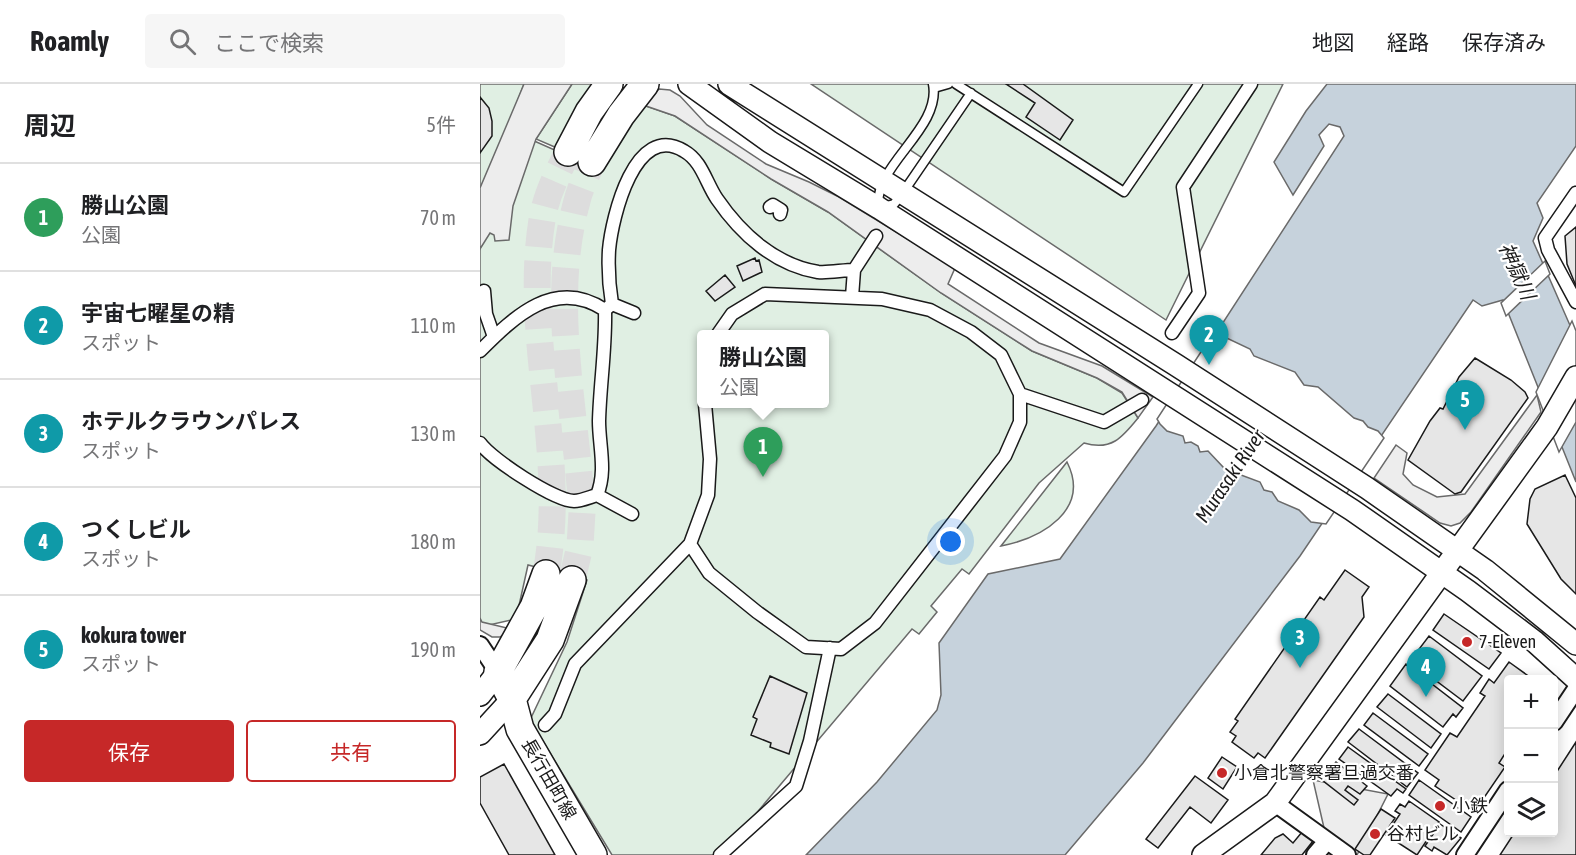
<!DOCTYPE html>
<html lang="ja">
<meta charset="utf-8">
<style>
:root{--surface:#fff;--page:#f6f6f6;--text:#202124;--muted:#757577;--line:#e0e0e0;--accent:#c62828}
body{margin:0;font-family:"Asap Condensed","Noto Sans JP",sans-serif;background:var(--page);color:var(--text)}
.controls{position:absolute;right:18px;bottom:18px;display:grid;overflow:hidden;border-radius:6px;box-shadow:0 3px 15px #0003}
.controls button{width:54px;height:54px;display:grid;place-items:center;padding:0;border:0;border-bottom:2px solid var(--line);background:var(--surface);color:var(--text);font:30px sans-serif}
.you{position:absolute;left:471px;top:458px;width:21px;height:21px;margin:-15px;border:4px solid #fff;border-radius:50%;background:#1a73e8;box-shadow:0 0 0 9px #1a73e833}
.badge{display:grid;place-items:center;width:39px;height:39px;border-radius:50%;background:var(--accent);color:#fff;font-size:20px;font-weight:700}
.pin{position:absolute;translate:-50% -50px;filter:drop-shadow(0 2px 3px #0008)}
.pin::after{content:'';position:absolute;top:32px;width:21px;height:18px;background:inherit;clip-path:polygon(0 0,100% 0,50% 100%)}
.popup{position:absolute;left:217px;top:246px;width:132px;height:78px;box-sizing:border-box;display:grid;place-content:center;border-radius:6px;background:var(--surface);filter:drop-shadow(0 2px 4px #0005);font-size:20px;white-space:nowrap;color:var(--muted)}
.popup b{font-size:22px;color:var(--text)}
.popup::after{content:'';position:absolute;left:50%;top:100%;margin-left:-12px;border:12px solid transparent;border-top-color:var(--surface)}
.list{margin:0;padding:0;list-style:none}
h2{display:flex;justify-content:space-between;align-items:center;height:78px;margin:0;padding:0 24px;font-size:26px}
h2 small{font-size:20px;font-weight:400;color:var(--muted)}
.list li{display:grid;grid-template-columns:39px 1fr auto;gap:18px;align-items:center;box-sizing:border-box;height:108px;padding:0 24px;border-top:2px solid var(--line)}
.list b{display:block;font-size:22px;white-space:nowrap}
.list p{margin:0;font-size:20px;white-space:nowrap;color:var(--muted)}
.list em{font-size:20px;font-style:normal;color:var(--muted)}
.actions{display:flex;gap:12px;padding:18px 24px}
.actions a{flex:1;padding:14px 0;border:2px solid var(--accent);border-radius:6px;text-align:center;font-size:21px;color:var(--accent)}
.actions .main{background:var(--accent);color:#fff}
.icon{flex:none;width:33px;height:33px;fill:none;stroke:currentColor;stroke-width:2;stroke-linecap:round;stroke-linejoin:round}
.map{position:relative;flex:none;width:1096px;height:771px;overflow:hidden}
header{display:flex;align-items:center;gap:36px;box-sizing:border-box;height:84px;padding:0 30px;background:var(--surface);border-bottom:2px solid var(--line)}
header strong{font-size:28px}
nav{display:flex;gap:33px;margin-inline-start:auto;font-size:21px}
.search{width:420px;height:54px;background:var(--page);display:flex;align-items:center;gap:15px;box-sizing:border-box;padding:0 21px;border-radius:6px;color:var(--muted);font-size:22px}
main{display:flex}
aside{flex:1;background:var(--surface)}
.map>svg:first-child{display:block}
</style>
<header>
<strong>Roamly</strong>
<div class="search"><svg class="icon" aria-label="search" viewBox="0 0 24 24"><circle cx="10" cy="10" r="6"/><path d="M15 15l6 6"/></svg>ここで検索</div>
<nav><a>地図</a><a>経路</a><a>保存済み</a></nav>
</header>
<main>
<aside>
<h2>周辺<small>5件</small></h2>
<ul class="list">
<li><span class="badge" style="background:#2e9e5b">1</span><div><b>勝山公園</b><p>公園</p></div><em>70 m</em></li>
<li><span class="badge" style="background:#0f9aa8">2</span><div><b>宇宙七曜星の精</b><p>スポット</p></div><em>110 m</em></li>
<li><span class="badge" style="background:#0f9aa8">3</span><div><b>ホテルクラウンパレス</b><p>スポット</p></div><em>130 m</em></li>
<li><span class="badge" style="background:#0f9aa8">4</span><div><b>つくしビル</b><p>スポット</p></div><em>180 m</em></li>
<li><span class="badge" style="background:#0f9aa8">5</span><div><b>kokura tower</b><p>スポット</p></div><em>190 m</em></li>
</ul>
<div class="actions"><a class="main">保存</a><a>共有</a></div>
</aside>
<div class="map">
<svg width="1096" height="771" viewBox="0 0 1096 771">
<rect width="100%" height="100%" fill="#fff"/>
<path fill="#e0efe3" stroke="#6a6a6a" stroke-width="1.5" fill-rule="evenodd" d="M 0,0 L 44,0 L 27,45 L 122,87 L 142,50 L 163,21 L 195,32 L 293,96 L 348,128 L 461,209 L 552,267 L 617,294 L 642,309 L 658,334 C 642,354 631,367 604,359 L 559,399 L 489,490 L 482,485 L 451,522 L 457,528 L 439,550 L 432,545 L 241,771 L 132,771 L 50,636 L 87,558 L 107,496 L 48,481 L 36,535 L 0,543 ZM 222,250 L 344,250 L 344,320 L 222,320 Z
M 92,0 L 115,0 L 77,64 L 56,55 Z
M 331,0 L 803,0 L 686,236 Z
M 587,378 C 611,426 562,454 521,462 Z"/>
<path fill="#ededed" stroke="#6a6a6a" stroke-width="1.5" d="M 44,0 L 92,0 L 56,55 L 33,122 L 29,156 L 15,157 L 14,151 L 10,149 L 0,165 L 0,104 Z
M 179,5 L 190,6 L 200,12 L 227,41 L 286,80 L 329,98 L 359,113 L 475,184 L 468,200 L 559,259 L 622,282 L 673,313 L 658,334 L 642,308 L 617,294 L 552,267 L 461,209 L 348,128 L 291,95 L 195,32 L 163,21 Z
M 1057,311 L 1061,328 L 991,428 L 980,439 L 971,442 L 960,439 L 894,394 L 916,361 L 927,369 L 923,390 L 933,401 L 957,413 L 985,410 Z
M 0,534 L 2,538 L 31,545 L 20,553 L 12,553 L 0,546 Z
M 833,696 L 908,710 L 877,771 L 867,771 L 847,757 Z"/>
<path fill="#c6d2dc" stroke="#6a6a6a" stroke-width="1.5" d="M 847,0 L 1096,0 L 1096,62 L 1057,119 L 1063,134 L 1053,157 L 1096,255 L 1096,398 L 1023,216 L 1002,222 L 993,216 L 820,472 L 663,679 L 585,771 L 326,771 L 397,698 L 457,626 L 461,611 L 459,559 L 508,490 L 580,475 L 676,342 L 864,52 L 860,43 L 849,40 L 839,51 L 844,62 L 813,111 L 794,78 L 826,27 Z"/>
<path fill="#fff" stroke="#6a6a6a" stroke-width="1.5" d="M 1065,177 L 1070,190 L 1026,232 L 1021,219 Z
M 1092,237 L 1096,247 L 1096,338 L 1079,368 L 1056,308 Z
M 734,248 L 770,265 L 774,272 L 815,288 L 824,301 L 838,303 L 874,334 L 883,337 L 888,343 L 898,347 L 904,354 L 846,440 L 831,438 L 819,426 L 798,417 L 792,408 L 784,406 L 780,398 L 745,385 L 728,367 L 720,368 L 718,362 L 711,358 L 705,359 L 703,352 L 687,347 L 680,340 L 677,335 Z"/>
<path fill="#e6e6e6" stroke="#1a1a1a" stroke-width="1.5" d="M 526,0 L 543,0 L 593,36 L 580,56 L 546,33 L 555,19 Z
M 0,13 L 9,24 L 12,37 L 12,52 L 0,69 Z
M 1096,143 L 1096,202 L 1087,180 L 1085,152 Z
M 275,174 L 276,177 L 279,176 L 282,188 L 263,197 L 257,182 Z
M 245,191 L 255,203 L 235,217 L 226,207 Z
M 995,274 L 1031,296 L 1045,308 L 1048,314 L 981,408 L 975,410 L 928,376 L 950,337 L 960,324 L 963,325 L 979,293 Z
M 1085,391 L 1096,414 L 1096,510 L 1081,495 L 1047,440 L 1050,415 L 1055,405 Z
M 865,486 L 889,503 L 882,513 L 884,533 L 785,674 L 778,669 L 774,674 L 752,658 L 756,652 L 750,648 L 758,637 L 755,635 L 840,513 L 844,516 Z
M 964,530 L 1021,569 L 1009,585 L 953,546 Z
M 949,552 L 1002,592 L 983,617 L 930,577 Z
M 1029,578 L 1054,596 L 1028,596 L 1028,665 L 1019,679 L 1025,683 L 997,724 L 985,716 L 982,720 L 955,702 L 959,696 L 945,686 L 970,649 L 977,653 L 1005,612 L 1000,609 L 1009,595 L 1014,599 Z
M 926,580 L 983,624 L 976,633 L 973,630 L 963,643 L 910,602 Z
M 290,592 L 327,609 L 309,670 L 290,663 L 291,659 L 271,651 L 277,635 L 273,633 Z
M 908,610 L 961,650 L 951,664 L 897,623 Z
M 893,629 L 948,670 L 939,682 L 884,641 Z
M 879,645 L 938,689 L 927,703 L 868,658 Z
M 1096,658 L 1096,771 L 1020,771 L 1035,748 L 1074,748 L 1074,692 Z
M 868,663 L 926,705 L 923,709 L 917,705 L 911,712 L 859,675 Z
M 742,673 L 757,683 L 743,705 L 728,694 Z
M 856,678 L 887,702 L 880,710 L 868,702 L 865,706 L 878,716 L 874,721 L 842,696 Z
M 24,680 L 75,771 L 29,771 L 0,719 L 0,693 Z
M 715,692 L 748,716 L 731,739 L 710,723 L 678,764 L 666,755 Z
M 939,696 L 991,733 L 981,748 L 929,711 Z
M 929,717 L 959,738 L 937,771 L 906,751 L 920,730 L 915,727 L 920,720 L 925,723 Z
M 901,725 L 915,734 L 890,771 L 884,771 L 875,765 Z
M 960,740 L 981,754 L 967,771 L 954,763 L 952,767 L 945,762 Z
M 822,748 L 833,757 L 822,771 L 781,771 L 795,754 L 803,750 L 813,759 Z"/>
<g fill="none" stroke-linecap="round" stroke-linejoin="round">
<path stroke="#ddd" stroke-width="27" stroke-dasharray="27 14" stroke-linecap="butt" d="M 66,490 C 88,372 43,254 62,136 C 66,111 77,90 88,68
M 92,496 L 100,462 L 102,428 C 96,326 69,217 97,117 C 100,104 107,91 112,78"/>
<defs>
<path id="service" d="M 453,0 C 462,45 391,83 399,124 L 414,120 L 422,110 L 491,9
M 476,0 L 644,108 L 718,0
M 454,4 L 468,0"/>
<path id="pedestrian" d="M 1096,109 L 1065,154 L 1068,166 L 1096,218
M 290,123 L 293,121 L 301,126 L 300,130
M 4,207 L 6,230 L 14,253
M 372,213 L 374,186 L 396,152
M 132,220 L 154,229
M 125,226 L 132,220 C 129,202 128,184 129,166 C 132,133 155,37 204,67 C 222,77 226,99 237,115 C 261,150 295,181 338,188 C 349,189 363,186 374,186
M 692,249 L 719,209 L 703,103 L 771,0
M 0,267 C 35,232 75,193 125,226 C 126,263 120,300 119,337 C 119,362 127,387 117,411 C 110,413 101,417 94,417 C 75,417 11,375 0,359
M 540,310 L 624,338 L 662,316
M 225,320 L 230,375 L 228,411 L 210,460 L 229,489 L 277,528 L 326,563 L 361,565 L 395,539 L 525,372 L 540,338 L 540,310 L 521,271 L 491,248 L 450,226 L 402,215 L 285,210 L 252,230 L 238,250
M 117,411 L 152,430
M 65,641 L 75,630 L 95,580 L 210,460
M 240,771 L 316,702 L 330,657 L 350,564"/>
<path id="minor" d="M 0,561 L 18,588
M 1074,638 L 1096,605
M 795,719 L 867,771
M 835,771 L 847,757
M 985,771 L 1028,706"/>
<path id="tertiary" d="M 209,0 L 290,58 L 399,124 L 872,426 L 988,507 L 1054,557 L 1096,595
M 249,0 L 696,281 L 887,404 L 1005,486 L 1096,560
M 0,611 L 18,588
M 0,650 L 32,615
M 723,771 L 795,719 L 1067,343 L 1096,293"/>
<path id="primary" d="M 88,68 L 109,28 L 129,0
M 112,78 L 141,31 L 165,0
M 66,490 L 54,523 L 18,588 L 32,615 L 40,645 L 113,771
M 32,615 L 70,556 L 92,496"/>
</defs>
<use href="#service" stroke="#1a1a1a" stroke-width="11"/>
<use href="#pedestrian" stroke="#1a1a1a" stroke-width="15"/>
<use href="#minor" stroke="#1a1a1a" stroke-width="20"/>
<use href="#tertiary" stroke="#1a1a1a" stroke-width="24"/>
<use href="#primary" stroke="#1a1a1a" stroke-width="30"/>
<use href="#service" stroke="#fff" stroke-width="8"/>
<use href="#pedestrian" stroke="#fff" stroke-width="12"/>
<use href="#minor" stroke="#fff" stroke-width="16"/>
<use href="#tertiary" stroke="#fff" stroke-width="21"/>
<use href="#primary" stroke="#fff" stroke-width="27"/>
</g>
<g fill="#c62828" stroke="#fff" stroke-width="2">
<circle cx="987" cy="558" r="6"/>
<circle cx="742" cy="689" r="6"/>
<circle cx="960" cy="722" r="6"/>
<circle cx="895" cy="750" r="6"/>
</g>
<g text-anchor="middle" stroke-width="4.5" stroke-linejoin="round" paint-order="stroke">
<g font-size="18" fill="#1a1a1a" stroke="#fff" text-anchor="start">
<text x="999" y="564">7-Eleven</text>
<text x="754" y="695">小倉北警察署旦過交番</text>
<text x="972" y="728">小鉄</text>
<text x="907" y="756">谷村ビル</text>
</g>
<g font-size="18" fill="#1a1a1a" stroke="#fff">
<text transform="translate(69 695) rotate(60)" y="6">長行田町線</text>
</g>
<g font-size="20" font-style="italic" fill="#1a1a1a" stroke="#fff">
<text transform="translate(1037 187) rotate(66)" y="7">神獄川</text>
<text transform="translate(750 392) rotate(-56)" y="7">Murasaki River</text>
</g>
</g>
</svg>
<div class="controls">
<button>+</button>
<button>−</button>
<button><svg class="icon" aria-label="layers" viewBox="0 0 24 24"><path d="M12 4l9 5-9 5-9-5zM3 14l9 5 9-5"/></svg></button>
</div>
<div class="you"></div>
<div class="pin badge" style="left:283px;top:393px;background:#2e9e5b">1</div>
<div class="popup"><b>勝山公園</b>公園</div>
<div class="pin badge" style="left:729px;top:281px;background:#0f9aa8">2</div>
<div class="pin badge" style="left:820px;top:584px;background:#0f9aa8">3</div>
<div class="pin badge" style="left:946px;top:613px;background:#0f9aa8">4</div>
<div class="pin badge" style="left:985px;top:346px;background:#0f9aa8">5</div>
</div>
</main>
